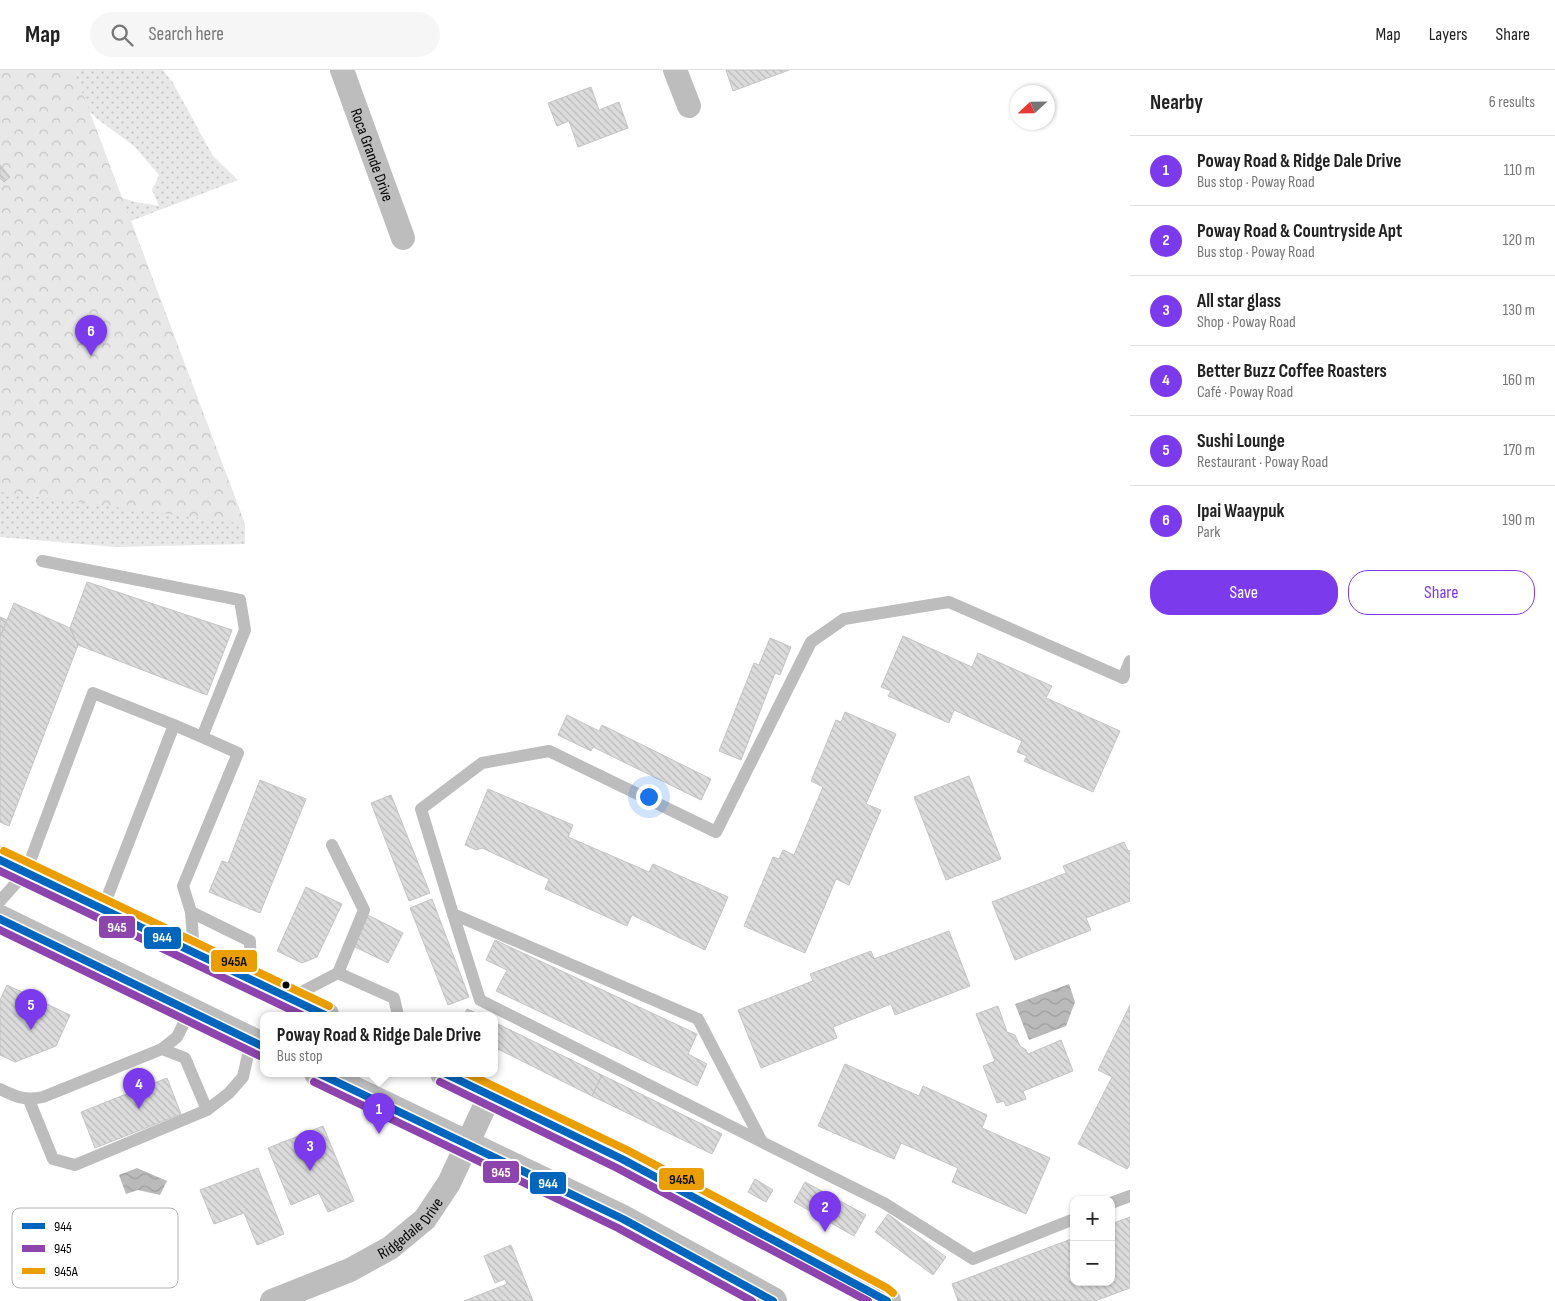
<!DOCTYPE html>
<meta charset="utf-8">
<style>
:root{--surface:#fff;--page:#f6f6f6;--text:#222;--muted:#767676;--line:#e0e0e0;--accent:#7c3aed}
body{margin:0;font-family:"Sofia Sans Condensed",sans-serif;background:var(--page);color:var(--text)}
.controls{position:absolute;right:15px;bottom:15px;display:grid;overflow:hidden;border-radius:10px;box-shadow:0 1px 4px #0004}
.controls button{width:45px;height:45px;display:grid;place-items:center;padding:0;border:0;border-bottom:1px solid var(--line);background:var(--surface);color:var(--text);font:25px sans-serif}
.compass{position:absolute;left:1010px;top:15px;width:45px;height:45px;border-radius:50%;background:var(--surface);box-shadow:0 1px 4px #0004;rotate:248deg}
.you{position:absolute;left:648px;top:726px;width:18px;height:18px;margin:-12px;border:4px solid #fff;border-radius:50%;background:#1a73e8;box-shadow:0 0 0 8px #1a73e833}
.badge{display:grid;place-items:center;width:32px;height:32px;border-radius:50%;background:var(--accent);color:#fff;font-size:16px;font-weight:700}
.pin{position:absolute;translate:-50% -41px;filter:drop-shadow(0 1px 2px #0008)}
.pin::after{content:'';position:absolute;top:26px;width:18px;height:15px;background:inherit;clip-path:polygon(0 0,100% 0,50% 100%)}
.popup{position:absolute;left:260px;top:942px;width:238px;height:65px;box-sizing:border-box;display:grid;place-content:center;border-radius:10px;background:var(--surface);filter:drop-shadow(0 1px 4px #0005);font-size:16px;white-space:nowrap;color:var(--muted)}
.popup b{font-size:19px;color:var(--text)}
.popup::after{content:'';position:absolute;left:50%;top:100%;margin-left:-10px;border:10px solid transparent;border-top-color:var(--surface)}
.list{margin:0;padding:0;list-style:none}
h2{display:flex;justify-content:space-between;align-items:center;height:65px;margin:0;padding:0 20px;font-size:21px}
h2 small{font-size:16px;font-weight:400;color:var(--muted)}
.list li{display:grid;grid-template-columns:32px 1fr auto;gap:15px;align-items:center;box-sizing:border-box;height:70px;padding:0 20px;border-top:1px solid var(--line)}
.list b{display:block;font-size:19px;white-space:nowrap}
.list p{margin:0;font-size:16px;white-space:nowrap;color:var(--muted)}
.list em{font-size:16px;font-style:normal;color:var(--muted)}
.actions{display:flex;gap:10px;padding:15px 20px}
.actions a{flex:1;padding:11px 0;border:1px solid var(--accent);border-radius:20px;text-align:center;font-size:18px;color:var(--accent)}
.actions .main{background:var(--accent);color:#fff}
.icon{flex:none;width:28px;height:28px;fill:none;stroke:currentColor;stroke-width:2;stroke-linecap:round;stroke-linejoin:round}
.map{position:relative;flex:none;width:1130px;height:1231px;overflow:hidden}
header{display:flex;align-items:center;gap:30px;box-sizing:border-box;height:70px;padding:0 25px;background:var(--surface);border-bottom:1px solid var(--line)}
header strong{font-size:24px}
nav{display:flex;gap:28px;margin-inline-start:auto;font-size:18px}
.search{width:350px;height:45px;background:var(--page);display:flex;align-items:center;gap:12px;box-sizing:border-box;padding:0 18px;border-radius:28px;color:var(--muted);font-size:19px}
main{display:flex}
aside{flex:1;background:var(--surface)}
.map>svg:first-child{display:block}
</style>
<header>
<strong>Map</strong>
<div class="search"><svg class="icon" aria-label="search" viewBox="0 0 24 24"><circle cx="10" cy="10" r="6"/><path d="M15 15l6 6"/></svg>Search here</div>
<nav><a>Map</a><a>Layers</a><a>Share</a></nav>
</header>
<main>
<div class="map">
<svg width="1130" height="1231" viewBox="0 0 1130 1231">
<defs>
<pattern id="grass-dots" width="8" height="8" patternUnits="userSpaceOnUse" patternTransform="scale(1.25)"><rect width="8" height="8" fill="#e8e8e8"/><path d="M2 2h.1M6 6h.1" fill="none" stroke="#c5c5c5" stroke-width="1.8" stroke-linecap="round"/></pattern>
<pattern id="park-crowns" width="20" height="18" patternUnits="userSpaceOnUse" patternTransform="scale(1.25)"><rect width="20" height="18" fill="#e8e8e8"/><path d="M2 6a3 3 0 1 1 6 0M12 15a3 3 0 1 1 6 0" fill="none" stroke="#c5c5c5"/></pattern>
<pattern id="water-waves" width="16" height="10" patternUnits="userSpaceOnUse" patternTransform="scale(1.25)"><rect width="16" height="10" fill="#bababa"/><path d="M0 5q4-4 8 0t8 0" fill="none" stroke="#9e9e9e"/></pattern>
<pattern id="building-back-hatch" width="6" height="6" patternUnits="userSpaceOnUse" patternTransform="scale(1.25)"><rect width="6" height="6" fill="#dcdcdc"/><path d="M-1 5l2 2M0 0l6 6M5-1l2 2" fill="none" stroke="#bbb"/></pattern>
</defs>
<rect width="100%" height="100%" fill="#fff"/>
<path fill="url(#grass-dots)" d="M 42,0 L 163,0 L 173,13 L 213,86 L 238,110 L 131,151 L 245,454 L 245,474 L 116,477 L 0,467 L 0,117 L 114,125 L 135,132 L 159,136 L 152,120 L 159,105 L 134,76 L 100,51 Z"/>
<path fill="url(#park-crowns)" d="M 0,0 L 74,0 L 245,454 L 0,422 Z"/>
<path fill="url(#water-waves)" d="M 1069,914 L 1075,932 L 1066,956 L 1029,970 L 1015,934 Z
M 137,1098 L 167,1111 L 160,1125 L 138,1120 L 126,1124 L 119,1105 Z"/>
<path fill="url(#building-back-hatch)" stroke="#c4c4c4" d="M 726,0 L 789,0 L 733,21 Z
M 591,17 L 599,40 L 619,32 L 628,58 L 578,77 L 569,51 L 557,56 L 548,33 Z
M 0,95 L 10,107 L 4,112 L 0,108 Z
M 87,512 L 232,560 L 207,625 L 78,575 L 70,558 Z
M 14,533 L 70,558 L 78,575 L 9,756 L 0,752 L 0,567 Z
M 0,547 L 7,550 L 0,567 Z
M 903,566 L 972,597 L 978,583 L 1052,616 L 1046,628 L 1120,661 L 1093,722 L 1024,691 L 1027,686 L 1017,682 L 1022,671 L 954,640 L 949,653 L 888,626 L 891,621 L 881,617 Z
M 770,568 L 791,577 L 780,605 L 775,603 L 741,690 L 719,681 L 754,593 L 759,595 Z
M 845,642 L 896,664 L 866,734 L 881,740 L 849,815 L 836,809 L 805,883 L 744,856 L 773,787 L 779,789 L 783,780 L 794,785 L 823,717 L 811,711 L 836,650 L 841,652 Z
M 567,645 L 599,661 L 602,655 L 711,709 L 701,730 L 593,677 L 591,681 L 558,665 Z
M 969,706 L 1001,789 L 946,810 L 914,727 Z
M 260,710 L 306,729 L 260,843 L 209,822 L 222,791 L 228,793 Z
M 488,719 L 573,755 L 568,767 L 649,802 L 653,794 L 728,827 L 705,880 L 632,845 L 627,856 L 545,819 L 549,809 L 482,778 L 476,780 L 465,775 Z
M 391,725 L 430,823 L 409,831 L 371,733 Z
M 1124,772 L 1128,781 L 1130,780 L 1130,831 L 1086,848 L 1091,860 L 1015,890 L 992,832 L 1066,803 L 1063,796 Z
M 306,817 L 342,834 L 317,887 L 302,893 L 277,881 Z
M 432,829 L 469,927 L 448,935 L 410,838 Z
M 368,845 L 403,863 L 388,893 L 353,876 Z
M 949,861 L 970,916 L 895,945 L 891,934 L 833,957 L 837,968 L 761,998 L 738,940 L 813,911 L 810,904 L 871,881 L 874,889 Z
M 495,870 L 697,964 L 688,984 L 707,994 L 697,1016 L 496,921 L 507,900 L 486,890 Z
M 7,915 L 70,945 L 56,976 L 15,992 L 0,985 L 0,930 Z
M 1130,935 L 1130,1094 L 1127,1099 L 1078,1074 L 1112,1007 L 1098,1000 Z
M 998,936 L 1007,962 L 1015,965 L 1020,976 L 1026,980 L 1028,984 L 1061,970 L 1073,1001 L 1023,1021 L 1026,1029 L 1006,1036 L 1004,1031 L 997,1033 L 983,996 L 995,991 L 976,944 Z
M 467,939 L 481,945 L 464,945 Z
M 494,952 L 602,1005 L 592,1026 L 494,977 Z
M 845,994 L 919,1026 L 923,1016 L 987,1045 L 982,1058 L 1050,1088 L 1026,1144 L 952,1112 L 958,1098 L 901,1073 L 894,1089 L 818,1056 Z
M 602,1005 L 722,1064 L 712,1084 L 592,1026 Z
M 167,1008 L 181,1044 L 95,1078 L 81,1042 Z
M 323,1056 L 354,1131 L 328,1142 L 319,1123 L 291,1135 L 268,1078 Z
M 258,1098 L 284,1164 L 257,1175 L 244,1143 L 214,1154 L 200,1120 Z
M 755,1109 L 773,1120 L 766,1132 L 748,1122 Z
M 805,1112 L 866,1145 L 854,1166 L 794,1132 Z
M 888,1144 L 946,1187 L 933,1205 L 875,1162 Z
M 1130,1147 L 1130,1218 L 1095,1231 L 958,1231 L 952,1214 L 1074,1168 L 1074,1212 L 1111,1212 L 1111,1154 Z
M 511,1175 L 533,1231 L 464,1231 L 507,1214 L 505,1209 L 495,1213 L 484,1186 Z"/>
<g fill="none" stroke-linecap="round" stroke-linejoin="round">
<path stroke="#bdbdbd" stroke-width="12" d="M 42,491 L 240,530 L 245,560 L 202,667 L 174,655
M 332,775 L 364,840 L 338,903
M 0,831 L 26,802 L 93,623 L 174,655 L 103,838
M 191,842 L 250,871 L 251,910
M 453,844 L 480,930 L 762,1072
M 194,882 L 191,842 L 183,816 L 238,683 L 202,667
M 290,928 L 338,903 L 394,928 L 398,945
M 162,979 L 185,988 L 207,1040
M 0,1019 C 17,1027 24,1031 43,1027 L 162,979 L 177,967 L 190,941
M 29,1030 L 53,1089 L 75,1095 L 207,1040 L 229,1023 L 243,1007 L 251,971
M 1111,1133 L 1130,1126
M 1074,1149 L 973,1189 L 884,1133 L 762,1072 L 698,949 L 453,844 L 421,739 L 482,693 L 549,681 L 716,762 L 811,572 L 844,549 L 949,532 L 1123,608 L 1130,591"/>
<g stroke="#bdbdbd" stroke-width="24">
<path id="s1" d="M 342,0 L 403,168"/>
<path d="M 675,0 L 689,36"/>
<path id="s2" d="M 272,1231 L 350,1200 L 390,1178 L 425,1149 L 449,1113 L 490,1025"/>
</g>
<path stroke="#bdbdbd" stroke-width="28" d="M 0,790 L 325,945
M 0,849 L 264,977
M 318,1003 L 623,1149 L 773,1231
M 444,1003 L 622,1089 L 882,1227 L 887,1231"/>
<defs>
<path id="bus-1" d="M 0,790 L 325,945
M 0,849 L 264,977
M 318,1003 L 623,1149 L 773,1231
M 444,1003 L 622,1089 L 887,1231"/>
<path id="bus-2" d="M 0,801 L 302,945
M 0,860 L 260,986
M 314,1012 L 618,1158 L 752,1231
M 440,1012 L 617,1098 L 868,1231"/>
<path id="bus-3" d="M 4,781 L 329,936
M 466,1003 L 627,1080 L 887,1218 L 893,1223"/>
</defs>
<use href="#bus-1" stroke="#fff" stroke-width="11"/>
<use href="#bus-2" stroke="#fff" stroke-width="11"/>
<use href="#bus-3" stroke="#fff" stroke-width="11"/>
<use href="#bus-1" stroke="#0065bd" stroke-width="8"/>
<use href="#bus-2" stroke="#8e44ad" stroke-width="8"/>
<use href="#bus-3" stroke="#eb9e00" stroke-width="8"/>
</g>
<circle fill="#000" stroke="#fff" stroke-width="2" cx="286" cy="915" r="4.5"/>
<g text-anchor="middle" stroke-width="4.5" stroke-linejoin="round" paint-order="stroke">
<g font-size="16" fill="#000" stroke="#fff">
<text dy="6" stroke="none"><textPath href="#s1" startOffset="90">Roca Grande Drive</textPath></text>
<text dy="6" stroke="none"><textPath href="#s2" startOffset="158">Ridgedale Drive</textPath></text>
</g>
</g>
<rect x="12" y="1138" width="166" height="80" rx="8" fill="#fff" stroke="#b2b2b2" stroke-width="1"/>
<rect x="22" y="1153" width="23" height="6" fill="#0065bd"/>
<rect x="22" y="1175" width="23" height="7" fill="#8e44ad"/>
<rect x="22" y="1198" width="23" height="6" fill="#eb9e00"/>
<g font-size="14" fill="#000">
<text x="54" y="1161">944</text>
<text x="54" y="1183">945</text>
<text x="54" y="1206">945A</text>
</g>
<g stroke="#fff" stroke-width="2">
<rect x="98" y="845" width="38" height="24" rx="5" fill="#8e44ad"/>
<rect x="143" y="856" width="39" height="24" rx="5" fill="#0065bd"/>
<rect x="210" y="879" width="48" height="24" rx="5" fill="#eb9e00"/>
<rect x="482" y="1090" width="38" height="24" rx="5" fill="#8e44ad"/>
<rect x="658" y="1097" width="47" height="24" rx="5" fill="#eb9e00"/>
<rect x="529" y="1101" width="38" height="24" rx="5" fill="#0065bd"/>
</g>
<g font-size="14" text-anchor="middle" font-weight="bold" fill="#fff">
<text x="117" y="862">945</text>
<text x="162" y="872">944</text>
<text x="501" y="1107">945</text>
<text x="548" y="1118">944</text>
</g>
<g font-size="14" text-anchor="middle" font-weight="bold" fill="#111">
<text x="234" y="896">945A</text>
<text x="682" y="1114">945A</text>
</g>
</svg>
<div class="controls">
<button>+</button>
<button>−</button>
</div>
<svg class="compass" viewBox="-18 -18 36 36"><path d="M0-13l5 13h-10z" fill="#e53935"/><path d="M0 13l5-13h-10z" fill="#767676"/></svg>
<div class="you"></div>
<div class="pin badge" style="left:379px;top:1064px">1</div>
<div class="popup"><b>Poway Road &amp; Ridge Dale Drive</b>Bus stop</div>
<div class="pin badge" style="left:825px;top:1162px">2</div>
<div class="pin badge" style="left:310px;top:1101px">3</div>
<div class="pin badge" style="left:139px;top:1039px">4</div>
<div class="pin badge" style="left:31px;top:960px">5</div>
<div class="pin badge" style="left:91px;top:286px">6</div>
</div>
<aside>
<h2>Nearby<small>6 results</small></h2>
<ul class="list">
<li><span class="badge">1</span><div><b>Poway Road &amp; Ridge Dale Drive</b><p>Bus stop · Poway Road</p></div><em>110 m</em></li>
<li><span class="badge">2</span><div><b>Poway Road &amp; Countryside Apt</b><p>Bus stop · Poway Road</p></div><em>120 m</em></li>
<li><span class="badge">3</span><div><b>All star glass</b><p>Shop · Poway Road</p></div><em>130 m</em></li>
<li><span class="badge">4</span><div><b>Better Buzz Coffee Roasters</b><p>Café · Poway Road</p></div><em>160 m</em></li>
<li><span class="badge">5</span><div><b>Sushi Lounge</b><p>Restaurant · Poway Road</p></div><em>170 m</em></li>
<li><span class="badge">6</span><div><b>Ipai Waaypuk</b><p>Park</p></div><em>190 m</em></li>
</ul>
<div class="actions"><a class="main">Save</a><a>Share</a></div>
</aside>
</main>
